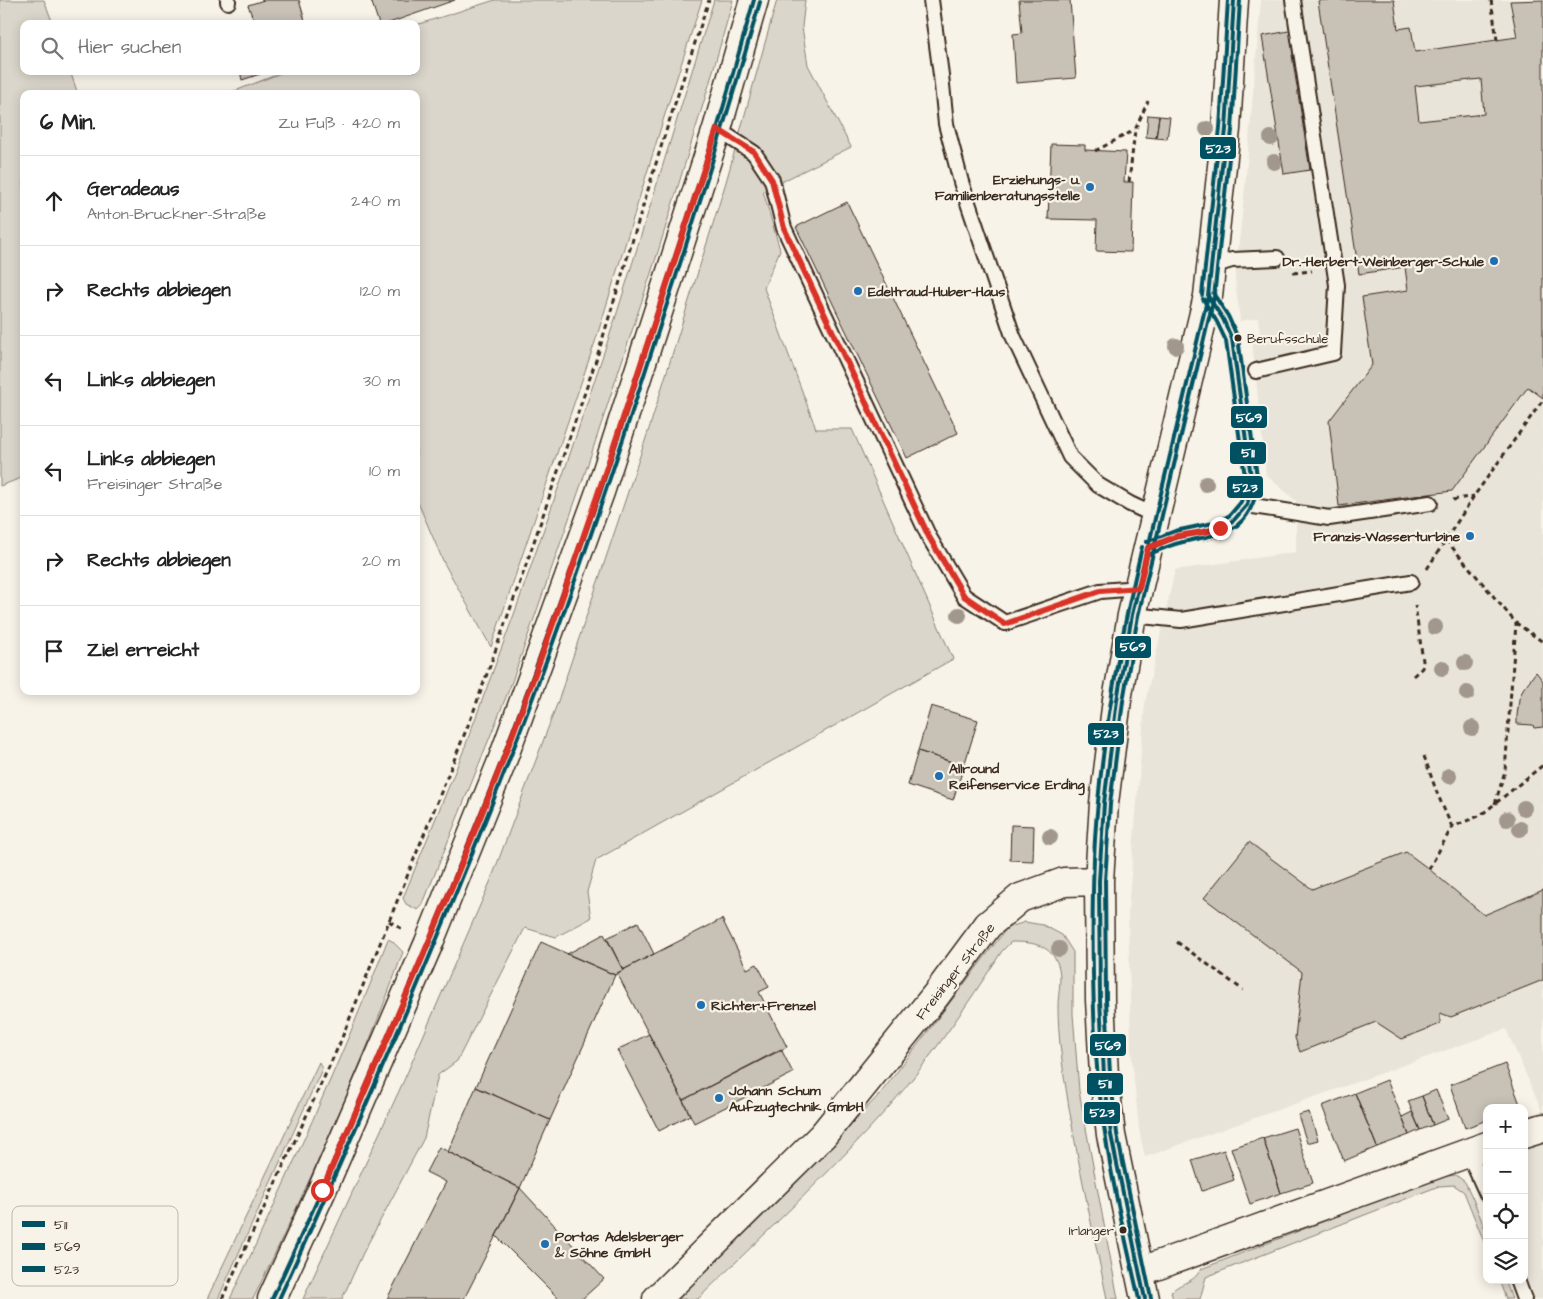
<!DOCTYPE html>
<html lang="de">
<meta charset="utf-8">
<style>
:root{--surface:#fff;--page:#f2f2f2;--text:#222;--muted:#767676;--line:#e0e0e0}
body{margin:0;font-family:"Architects Daughter",sans-serif;background:var(--page);color:var(--text)}
.controls{position:absolute;right:15px;bottom:15px;display:grid;overflow:hidden;border-radius:10px;box-shadow:0 2px 12px #0003}
.controls button{width:45px;height:45px;display:grid;place-items:center;padding:0;border:0;border-bottom:1px solid var(--line);background:var(--surface);color:var(--text);font:25px sans-serif}
.stop{position:absolute;width:15px;height:15px;margin:-11px;border:4px solid #d93025;border-radius:50%;background:#fff}
.stop.end{background:#d93025;border-color:#fff;box-shadow:0 1px 5px #0008}
.list{margin:0;padding:0;list-style:none}
h2{display:flex;justify-content:space-between;align-items:center;height:65px;margin:0;padding:0 20px;font-size:21px}
h2 small{font-size:16px;font-weight:400;color:var(--muted)}
.list li{display:grid;grid-template-columns:32px 1fr auto;gap:15px;align-items:center;box-sizing:border-box;height:90px;padding:0 20px;border-top:1px solid var(--line)}
.list b{display:block;font-size:19px;white-space:nowrap}
.list p{margin:0;font-size:16px;white-space:nowrap;color:var(--muted)}
.list em{font-size:16px;font-style:normal;color:var(--muted)}
.icon{flex:none;width:28px;height:28px;fill:none;stroke:currentColor;stroke-width:2;stroke-linecap:round;stroke-linejoin:round}
.map{position:relative;flex:none;width:1543px;height:1299px;overflow:hidden}
.search{position:absolute;background:var(--surface);box-shadow:0 2px 12px #0003;left:20px;top:20px;width:400px;height:55px;display:flex;align-items:center;gap:12px;box-sizing:border-box;padding:0 18px;border-radius:10px;color:var(--muted);font-size:19px}
.panel{position:absolute;background:var(--surface);box-shadow:0 2px 12px #0003;left:20px;top:90px;width:400px;height:605px;border-radius:10px}
.map>svg:first-child{display:block}
</style>
<div class="map">
<svg width="1543" height="1299" viewBox="0 0 1543 1299">
<rect width="100%" height="100%" fill="#f7f3e8"/>
<filter id="ink" filterUnits="userSpaceOnUse"><feTurbulence type="fractalNoise" baseFrequency=".02" numOctaves="2"/><feDisplacementMap in="SourceGraphic" scale="10" xChannelSelector="R" yChannelSelector="G"/><feConvolveMatrix kernelMatrix="1 2 1 2 8 2 1 2 1" color-interpolation-filters="sRGB"/></filter>
<g filter="url(#ink)">
<path fill="#e9e4d9" d="M 1261,0 L 1543,0 L 1543,1299 L 1532,1299 L 1524,1275 L 1524,1117 L 1542,1111 L 1506,1029 L 1145,1157 L 1139,1130 L 1131,1049 L 1128,912 L 1145,703 L 1175,570 L 1296,552 L 1296,501 L 1266,475 L 1252,342 L 1261,340 L 1258,318 L 1240,321 L 1235,279 L 1245,187 Z"/>
<path fill="#dbd6cb" stroke="#8b8074" d="M 0,0 L 44,0 L 53,24 L 24,24 L 24,71 L 70,71 L 78,94 L 24,94 L 24,477 L 0,486 Z
M 495,0 L 702,0 L 665,114 L 597,336 L 491,647 L 444,563 L 416,498 L 416,94 L 201,94 L 235,91 L 286,71 L 416,71 L 416,25 Z
M 714,0 L 733,0 L 709,85 L 657,255 L 583,479 L 510,687 L 422,906 L 418,910 L 406,904 L 403,898 L 463,752 L 516,609 L 568,460 L 617,313 Z
M 777,0 L 805,0 L 802,27 L 808,65 L 851,147 L 763,191 L 780,250 L 764,288 L 816,429 L 852,429 L 953,659 L 596,860 L 587,892 L 591,918 L 556,937 L 525,928 L 457,1061 L 438,1075 L 424,1138 L 363,1253 L 342,1299 L 303,1299 L 405,1078 L 491,880 L 557,704 L 649,429 L 726,182 Z
M 1025,922 L 1043,925 L 1062,935 L 1073,952 L 1073,1014 L 1079,1091 L 1118,1299 L 1107,1299 C 1090,1215 1070,1130 1060,1045 C 1059,1032 1058,1019 1058,1007 C 1058,992 1063,976 1057,962 C 1048,943 1029,942 1011,942 L 1002,951 C 967,1005 931,1059 888,1108 C 828,1175 762,1236 698,1299 L 676,1299 L 766,1212 L 880,1094 L 1007,928 Z
M 388,939 L 392,941 L 403,952 C 361,1070 308,1186 253,1299 L 230,1299 C 286,1181 341,1061 388,939 Z
M 319,1062 L 322,1069 L 218,1299 L 207,1299 Z
M 1456,1175 L 1465,1182 L 1473,1199 L 1487,1234 L 1487,1249 L 1464,1192 L 1454,1185 L 1439,1186 L 1206,1277 L 1200,1299 L 1173,1299 L 1171,1292 C 1183,1280 1192,1285 1201,1269 L 1438,1177 Z
M 1499,1280 L 1505,1280 L 1512,1299 L 1506,1299 Z"/>
<path fill="#c8c1b6" stroke="#3b2a1e" fill-rule="evenodd" d="M 264,0 L 299,0 L 306,24 L 255,24 L 248,5 Z
M 371,0 L 455,0 L 386,24 L 379,24 Z
M 1019,0 L 1070,0 L 1076,78 L 1016,83 L 1013,34 L 1022,33 Z
M 1325,0 L 1394,0 L 1398,29 L 1411,27 L 1415,52 L 1517,37 L 1510,1 L 1543,0 L 1543,398 L 1528,387 L 1452,491 L 1339,506 L 1329,421 L 1372,365 L 1362,297 L 1408,290 L 1405,267 L 1359,274 L 1318,1 ZM 1481,79 L 1484,114 L 1419,121 L 1415,86 Z
M 1294,30 L 1298,54 L 1292,55 L 1310,170 L 1284,174 L 1262,36 Z
M 240,71 L 269,71 L 242,80 Z
M 1148,115 L 1159,116 L 1156,138 L 1146,137 Z
M 1159,116 L 1170,117 L 1167,139 L 1156,138 Z
M 1051,144 L 1085,145 L 1085,150 L 1126,152 L 1124,182 L 1133,182 L 1131,252 L 1096,251 L 1097,220 L 1048,219 Z
M 847,202 L 958,433 L 907,458 L 796,227 Z
M 1536,672 L 1543,681 L 1543,727 L 1534,728 L 1533,725 L 1517,724 L 1517,716 L 1519,699 L 1523,689 Z
M 931,706 L 978,720 L 964,766 L 918,751 Z
M 918,751 L 964,766 L 953,800 L 908,785 Z
M 1011,825 L 1034,826 L 1033,861 L 1010,860 Z
M 1249,842 L 1312,889 L 1406,852 L 1429,869 L 1484,915 L 1543,890 L 1543,980 L 1451,1017 L 1440,1013 L 1440,1024 L 1402,1039 L 1376,1022 L 1300,1052 L 1295,1038 L 1302,972 L 1204,898 Z
M 722,919 L 747,969 L 757,964 L 769,987 L 759,992 L 787,1047 L 683,1100 L 617,973 Z
M 638,922 L 654,954 L 623,970 L 607,938 Z
M 604,934 L 623,970 L 615,975 L 567,954 Z
M 541,942 L 615,975 L 550,1120 L 476,1087 Z
M 649,1034 L 690,1115 L 659,1131 L 617,1050 Z
M 781,1049 L 793,1073 L 694,1123 L 683,1100 Z
M 1505,1064 L 1521,1107 L 1487,1108 L 1487,1120 L 1465,1128 L 1450,1085 Z
M 1387,1080 L 1409,1135 L 1377,1147 L 1355,1093 Z
M 476,1087 L 550,1120 L 520,1188 L 448,1152 Z
M 1436,1090 L 1448,1119 L 1433,1125 L 1422,1096 Z
M 1355,1093 L 1377,1147 L 1344,1161 L 1322,1106 Z
M 1422,1096 L 1433,1125 L 1420,1130 L 1408,1101 Z
M 1309,1112 L 1318,1140 L 1307,1143 L 1298,1115 Z
M 1412,1112 L 1420,1130 L 1409,1135 L 1402,1117 Z
M 1295,1128 L 1313,1183 L 1281,1193 L 1263,1138 Z
M 1263,1138 L 1281,1193 L 1250,1204 L 1231,1148 Z
M 439,1147 L 520,1188 L 464,1299 L 387,1299 L 446,1182 L 426,1172 Z
M 1224,1150 L 1234,1180 L 1202,1191 L 1192,1160 Z
M 520,1188 L 604,1279 L 582,1299 L 559,1299 L 496,1236 Z"/>
<g fill="none" stroke-linecap="round" stroke-linejoin="round">
<defs>
<path id="lane" d="M 228,0 L 228,2
M 931,0 L 941,75 L 946,124 L 961,182 L 1013,336 L 1070,457 L 1098,485 L 1130,504 L 1156,516
M 717,129 L 754,153 L 772,180 L 784,228 L 929,537 L 964,596 L 1005,623 L 1100,591 L 1139,588
M 1212,266 L 1232,260 L 1277,258
M 1256,371 L 1333,353 L 1337,285 L 1293,0
M 1247,505 L 1329,518 L 1430,503
M 1148,548 L 1177,537 L 1205,532 L 1220,528 L 1234,520 L 1247,505 L 1252,484 L 1232,339 L 1223,319 L 1209,298
M 1132,615 L 1181,620 L 1411,582
M 1468,1152 L 1487,1194
M 1517,1280 L 1524,1299"/>
<path id="street" d="M 1524,1134 L 1543,1128
M 1139,1272 L 1487,1146
M 657,1299 L 823,1135 L 936,995 L 988,925 L 1020,898 L 1064,882 L 1099,881
M 1145,1299 L 1111,1135 L 1104,1075 L 1100,1000 L 1099,881 L 1104,803 L 1117,700 L 1132,615 L 1208,296 L 1226,129 L 1234,0"/>
<path id="secondary" d="M 272,1299 L 322,1190 L 428,945 L 501,764 L 600,492 L 717,129 L 754,0"/>
</defs>
<use href="#lane" stroke="#3b2a1e" stroke-width="18"/>
<use href="#street" stroke="#3b2a1e" stroke-width="31"/>
<use href="#secondary" stroke="#3b2a1e" stroke-width="31"/>
<path stroke="#3b2a1e" stroke-width="3" stroke-dasharray="5 4" stroke-linecap="butt" d="M 1491,0 L 1497,40
M 1095,151 L 1135,130
M 1129,182 L 1135,130 L 1148,101
M 1293,273 L 1312,271
M 1453,500 L 1474,496
M 1446,540 L 1516,623 L 1543,642
M 1427,569 L 1474,496 L 1543,400
M 1413,676 L 1422,668 L 1423,661 L 1415,605
M 1424,756 L 1437,793 L 1452,827
M 1495,804 L 1505,771 L 1516,623
M 1429,869 L 1452,827 L 1481,815 L 1543,765
M 389,921 L 402,929
M 1177,942 L 1243,990
M 222,1299 L 339,1045 L 473,713 L 526,565 L 596,360 L 665,134 L 709,0"/>
<use href="#lane" stroke="#f7f3e8" stroke-width="14"/>
<use href="#street" stroke="#f7f3e8" stroke-width="28"/>
<use href="#secondary" stroke="#f7f3e8" stroke-width="28"/>
<defs>
<path id="bus-1" d="M 1148,548 L 1177,537 L 1220,528 L 1234,520 L 1247,505 L 1252,484 L 1232,339 L 1223,319 L 1208,296
M 272,1299 L 322,1190 L 428,945 L 501,764 L 600,492 L 717,129 L 754,0
M 1145,1299 L 1111,1135 L 1104,1075 L 1100,1000 L 1099,881 L 1104,803 L 1117,700 L 1132,615 L 1208,296 L 1226,129 L 1234,0"/>
<path id="bus-2" d="M 1150,554 C 1160,550 1170,545 1179,543 C 1222,532 1249,536 1258,484 L 1238,338 L 1228,316 L 1213,293
M 1151,1298 L 1117,1134 L 1110,1074 L 1106,1000 L 1105,881 L 1110,804 L 1123,701 L 1138,616 L 1214,297 L 1232,130 L 1240,0
M 279,1299 C 359,1124 436,947 506,768 C 561,627 609,484 655,341 C 692,228 727,116 760,2"/>
<path id="bus-3" d="M 1202,295 L 1220,128 L 1228,0
M 1146,542 L 1175,531 L 1218,522 L 1230,515 L 1241,502 L 1246,484 L 1226,341 L 1217,322 L 1203,299
M 1139,1299 C 1124,1234 1109,1170 1101,1104 C 1095,1061 1094,1018 1093,974 C 1092,917 1092,860 1098,802 C 1106,716 1122,631 1142,547"/>
</defs>
<use href="#bus-1" stroke="#f7f3e8" stroke-width="8"/>
<use href="#bus-2" stroke="#f7f3e8" stroke-width="8"/>
<use href="#bus-3" stroke="#f7f3e8" stroke-width="8"/>
<use href="#bus-1" stroke="#005262" stroke-width="4"/>
<use href="#bus-2" stroke="#005262" stroke-width="4"/>
<use href="#bus-3" stroke="#005262" stroke-width="4"/>
</g>
<g fill="#a1978c">
<circle cx="1207" cy="129" r="8"/>
<circle cx="1271" cy="138" r="8"/>
<circle cx="1274" cy="162" r="8"/>
<circle cx="1176" cy="346" r="8"/>
<circle cx="1206" cy="484" r="8"/>
<circle cx="959" cy="615" r="8"/>
<circle cx="1435" cy="627" r="8"/>
<circle cx="1465" cy="663" r="8"/>
<circle cx="1442" cy="668" r="8"/>
<circle cx="1467" cy="693" r="8"/>
<circle cx="1472" cy="728" r="8"/>
<circle cx="1449" cy="776" r="8"/>
<circle cx="1524" cy="808" r="8"/>
<circle cx="1507" cy="819" r="8"/>
<circle cx="1520" cy="829" r="8"/>
<circle cx="1050" cy="837" r="8"/>
<circle cx="1059" cy="949" r="8"/>
</g>
</g>
<g fill="none" stroke-linecap="round" stroke-linejoin="round" filter="url(#ink)">
<path stroke="#d93025" stroke-width="6" d="M 322,1190 C 383,1049 445,908 501,765 C 581,556 648,342 717,129 L 754,152 L 772,180 L 784,228 L 929,537 L 964,596 L 1005,624 L 1100,591 L 1139,588 L 1148,548 L 1177,536 L 1205,532 L 1220,528"/>
</g>
<g fill="#1f6fb2" stroke="#f7f3e8" stroke-width="2">
<circle cx="1090" cy="187" r="5"/>
<circle cx="1494" cy="261" r="5"/>
<circle cx="858" cy="291" r="5"/>
<circle cx="1470" cy="536" r="5"/>
<circle cx="939" cy="776" r="5"/>
<circle cx="701" cy="1005" r="5"/>
<circle cx="719" cy="1098" r="5"/>
<circle cx="545" cy="1244" r="5"/>
</g>
<g fill="#3b2a1e" stroke="#f7f3e8" stroke-width="2">
<circle cx="1238" cy="338" r="4.5"/>
<circle cx="1123" cy="1230" r="4.5"/>
</g>
<g text-anchor="middle" stroke-width="4.5" stroke-linejoin="round" paint-order="stroke">
<g font-size="13" fill="#3b2a1e" stroke="#f7f3e8" text-anchor="start">
<text x="1247" y="343">Berufsschule</text>
<text x="1114" y="1235" text-anchor="end">Irlanger</text>
</g>
<g font-size="14" font-weight="bold" fill="#3b2a1e" stroke="#f7f3e8" text-anchor="start">
<text x="1080" y="184" text-anchor="end">Erziehungs- u.<tspan x="1080" dy="16">Familienberatungsstelle</tspan></text>
<text x="1484" y="266" text-anchor="end">Dr.-Herbert-Weinberger-Schule</text>
<text x="868" y="296">Edeltraud-Huber-Haus</text>
<text x="1460" y="541" text-anchor="end">Franzis-Wasserturbine</text>
<text x="949" y="773">Allround<tspan x="949" dy="16">Reifenservice Erding</tspan></text>
<text x="711" y="1010">Richter+Frenzel</text>
<text x="729" y="1095">Johann Schum<tspan x="729" dy="16">Aufzugtechnik GmbH</tspan></text>
<text x="555" y="1241">Portas Adelsberger<tspan x="555" dy="16">&amp; Söhne GmbH</tspan></text>
</g>
<g font-size="14" fill="#3b2a1e" stroke="#f7f3e8">
<text transform="translate(955 971) rotate(-52)" y="5">Freisinger Straße</text>
</g>
</g>
<rect x="12" y="1206" width="166" height="80" rx="8" fill="#f7f3e8" stroke="#bfb7ab" stroke-width="1"/>
<rect x="22" y="1221" width="23" height="6" fill="#005262"/>
<rect x="22" y="1243" width="23" height="7" fill="#005262"/>
<rect x="22" y="1266" width="23" height="6" fill="#005262"/>
<g font-size="14" fill="#3b2a1e">
<text x="54" y="1229">511</text>
<text x="54" y="1251">569</text>
<text x="54" y="1274">523</text>
</g>
<g stroke="#f7f3e8" stroke-width="2">
<rect x="1199" y="136" width="38" height="24" rx="5" fill="#005262"/>
<rect x="1230" y="405" width="38" height="24" rx="5" fill="#005262"/>
<rect x="1229" y="441" width="38" height="24" rx="5" fill="#005262"/>
<rect x="1226" y="475" width="38" height="24" rx="5" fill="#005262"/>
<rect x="1114" y="635" width="38" height="24" rx="5" fill="#005262"/>
<rect x="1087" y="722" width="38" height="24" rx="5" fill="#005262"/>
<rect x="1089" y="1033" width="38" height="24" rx="5" fill="#005262"/>
<rect x="1086" y="1072" width="38" height="24" rx="5" fill="#005262"/>
<rect x="1083" y="1101" width="38" height="24" rx="5" fill="#005262"/>
</g>
<g font-size="14" text-anchor="middle" font-weight="bold" fill="#fff">
<text x="1218" y="153">523</text>
<text x="1249" y="422">569</text>
<text x="1248" y="457">511</text>
<text x="1245" y="492">523</text>
<text x="1133" y="651">569</text>
<text x="1106" y="738">523</text>
<text x="1108" y="1050">569</text>
<text x="1105" y="1088">511</text>
<text x="1102" y="1117">523</text>
</g>
</svg>
<div class="controls">
<button>+</button>
<button>−</button>
<button><svg class="icon" aria-label="locate" viewBox="0 0 24 24"><circle cx="12" cy="12" r="6"/><path d="M12 2v4M12 18v4M2 12h4M18 12h4"/></svg></button>
<button><svg class="icon" aria-label="layers" viewBox="0 0 24 24"><path d="M12 4l9 5-9 5-9-5zM3 14l9 5 9-5"/></svg></button>
</div>
<div class="stop" style="left:322px;top:1190px"></div>
<div class="stop end" style="left:1220px;top:528px"></div>
<div class="search"><svg class="icon" aria-label="search" viewBox="0 0 24 24"><circle cx="10" cy="10" r="6"/><path d="M15 15l6 6"/></svg>Hier suchen</div>
<section class="panel">
<h2>6 Min.<small>Zu Fuß · 420 m</small></h2>
<ul class="list">
<li><svg class="icon" aria-label="ahead" viewBox="0 0 24 24"><path d="M12 20V5M6 11l6-6 6 6"/></svg><div><b>Geradeaus</b><p>Anton-Bruckner-Straße</p></div><em>240 m</em></li>
<li><svg class="icon" aria-label="right" viewBox="0 0 24 24"><path d="M7 20v-9h11M14 6l5 5-5 5"/></svg><div><b>Rechts abbiegen</b></div><em>120 m</em></li>
<li><svg class="icon" aria-label="left" viewBox="0 0 24 24"><path d="M17 20v-9H6M10 6l-5 5 5 5"/></svg><div><b>Links abbiegen</b></div><em>30 m</em></li>
<li><svg class="icon" aria-label="left" viewBox="0 0 24 24"><path d="M17 20v-9H6M10 6l-5 5 5 5"/></svg><div><b>Links abbiegen</b><p>Freisinger Straße</p></div><em>10 m</em></li>
<li><svg class="icon" aria-label="right" viewBox="0 0 24 24"><path d="M7 20v-9h11M14 6l5 5-5 5"/></svg><div><b>Rechts abbiegen</b></div><em>20 m</em></li>
<li><svg class="icon" aria-label="arrive" viewBox="0 0 24 24"><path d="M6 21V4h12l-3 4 3 4H6"/></svg><div><b>Ziel erreicht</b></div></li>
</ul>
</section>
</div>
